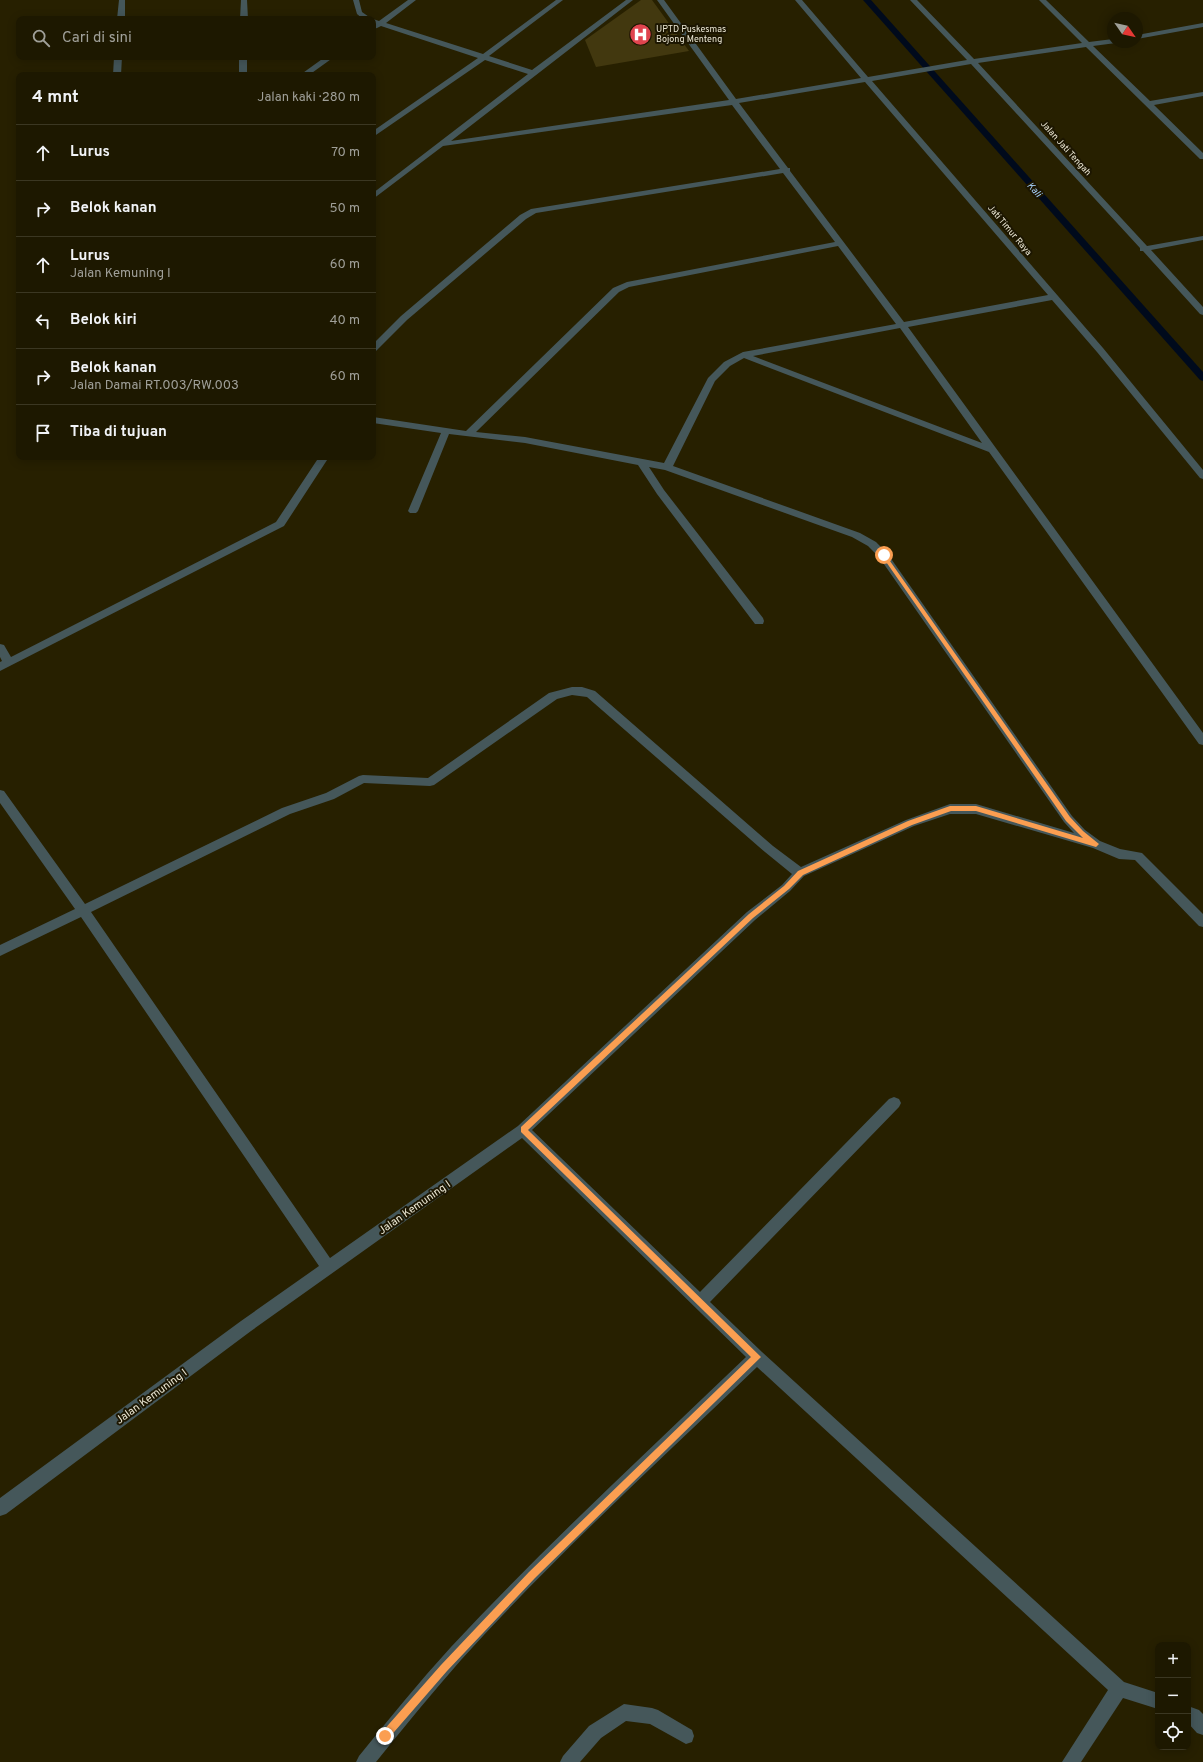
<!DOCTYPE html>
<html lang="id">
<meta charset="utf-8">
<style>
:root{--surface:#1d1800;--page:#2a250f;--text:#f1f3f6;--muted:#a0a099;--line:#3b3722}
body{margin:0;font-family:Overpass,sans-serif;background:var(--page);color:var(--text)}
.controls{position:absolute;right:12px;bottom:12px;display:grid;overflow:hidden;border-radius:8px;box-shadow:0 2px 10px #0003}
.controls button{width:36px;height:36px;display:grid;place-items:center;padding:0;border:0;border-bottom:1px solid var(--line);background:var(--surface);color:var(--text);font:20px sans-serif}
.compass{position:absolute;left:1107px;top:12px;width:36px;height:36px;border-radius:50%;background:var(--surface);box-shadow:0 2px 10px #0003;rotate:124deg}
.stop{position:absolute;width:12px;height:12px;margin:-9px;border:3px solid #fb9e51;border-radius:50%;background:#fff}
.stop.end{background:#fb9e51;border-color:#fff;box-shadow:0 1px 4px #0008}
.list{margin:0;padding:0;list-style:none}
h2{display:flex;justify-content:space-between;align-items:center;height:52px;margin:0;padding:0 16px;font-size:17px}
h2 small{font-size:13px;font-weight:400;color:var(--muted)}
.list li{display:grid;grid-template-columns:26px 1fr auto;gap:12px;align-items:center;box-sizing:border-box;height:56px;padding:0 16px;border-top:1px solid var(--line)}
.list b{display:block;font-size:15px;white-space:nowrap}
.list p{margin:0;font-size:13px;white-space:nowrap;color:var(--muted)}
.list em{font-size:13px;font-style:normal;color:var(--muted)}
.icon{flex:none;width:22px;height:22px;fill:none;stroke:currentColor;stroke-width:2;stroke-linecap:round;stroke-linejoin:round}
.map{position:relative;flex:none;width:1203px;height:1762px;overflow:hidden}
.search{position:absolute;background:var(--surface);box-shadow:0 2px 10px #0003;left:16px;top:16px;width:360px;height:44px;display:flex;align-items:center;gap:10px;box-sizing:border-box;padding:0 14px;border-radius:8px;color:var(--muted);font-size:15px}
.panel{position:absolute;background:var(--surface);box-shadow:0 2px 10px #0003;left:16px;top:72px;width:360px;height:388px;border-radius:8px}
.map>svg:first-child{display:block}
</style>
<div class="map">
<svg width="1203" height="1762" viewBox="0 0 1203 1762">
<rect width="100%" height="100%" fill="#272000"/>
<g fill="none" stroke-linecap="round" stroke-linejoin="round">
<path fill="#000a1c" fill-rule="evenodd" d="M 863,0 L 871,0 L 1203,372 L 1203,381 L 1200,380 Z"/>
</g>
<path fill="#42380f" d="M 641,0 L 652,0 L 689,51 L 596,67 L 585,40 Z"/>
<g fill="none" stroke-linecap="round" stroke-linejoin="round">
<path fill="#45575a" fill-rule="evenodd" d="M 119,0 L 125,0 L 125,19 L 117,19 Z
M 241,0 L 247,0 L 248,19 L 240,19 Z
M 353,0 L 359,0 L 362,12 L 372,19 L 363,19 L 357,14 Z
M 408,0 L 416,0 L 386,23 L 483,54 L 556,0 L 563,0 L 489,56 L 532,70 L 626,0 L 633,0 L 451,141 L 729,100 L 657,0 L 664,0 L 736,99 L 861,78 L 795,0 L 802,0 L 868,77 L 967,60 L 910,0 L 917,0 L 974,59 L 1082,43 L 1039,0 L 1046,0 L 1089,42 L 1113,39 L 1113,42 L 1116,43 L 1093,46 L 1150,101 L 1203,92 L 1203,96 L 1154,105 L 1203,153 L 1203,159 L 1200,159 L 1086,47 L 978,63 L 1147,246 L 1203,236 L 1203,240 L 1151,250 L 1203,307 L 1203,315 L 1200,314 L 1143,251 L 1140,251 L 1140,248 L 971,64 L 872,81 L 1103,348 L 1203,470 L 1203,479 L 1200,478 L 1097,352 L 1052,300 L 908,327 L 1203,733 L 1203,745 L 1199,744 L 989,452 L 744,358 L 730,366 L 715,381 L 673,466 L 860,533 L 876,542 L 887,553 L 1072,816 L 1085,830 L 1100,841 L 1120,849 L 1142,853 L 1203,914 L 1203,927 L 1199,926 L 1135,860 L 1119,859 L 1093,848 L 976,814 L 950,814 L 914,826 L 804,876 L 790,891 L 755,920 L 532,1130 L 700,1292 L 889,1099 L 894,1097 L 899,1099 L 901,1103 L 899,1107 L 710,1302 L 762,1352 L 1124,1682 L 1158,1693 L 1158,1709 L 1123,1698 L 1081,1762 L 1062,1762 L 1108,1690 L 757,1367 C 657,1463 554,1557 461,1660 C 432,1693 404,1727 376,1762 L 356,1762 L 359,1756 C 389,1719 419,1682 451,1647 C 545,1546 647,1452 746,1357 L 522,1138 L 251,1331 L 6,1514 L 0,1516 L 0,1498 L 241,1321 L 319,1266 L 81,917 L 0,956 L 0,945 L 75,909 L 0,803 L 0,790 L 4,791 L 85,904 L 282,808 L 326,793 L 359,776 L 363,775 L 428,778 L 549,693 L 572,687 L 582,687 L 595,691 L 773,846 L 801,867 L 906,820 L 950,804 L 976,804 L 1074,833 L 1064,822 L 879,557 L 868,546 L 852,537 L 665,470 L 649,467 L 664,490 L 763,618 L 764,621 L 763,624 L 755,624 L 657,494 L 638,465 L 525,443 L 449,434 L 418,511 L 416,513 L 410,513 L 408,511 L 441,433 L 373,423 L 373,417 L 466,431 L 613,288 L 627,282 L 835,242 L 783,173 L 536,213 L 526,219 L 407,320 L 376,351 L 373,352 L 373,344 L 401,316 L 520,215 L 531,209 L 780,169 L 732,105 L 443,146 L 373,199 L 373,193 L 528,74 L 485,60 L 373,137 L 373,131 L 478,58 L 381,26 L 377,28 L 373,29 L 375,24 L 373,23 L 373,19 L 379,21 ZM 865,82 L 1048,295 L 904,322 L 790,171 L 790,168 L 788,168 L 739,103 ZM 838,246 L 896,324 L 743,352 L 724,362 L 708,378 L 664,463 L 525,437 L 476,432 L 619,292 L 629,287 ZM 900,328 L 982,443 L 753,356 ZM 572,695 L 587,697 L 765,852 L 792,874 L 782,885 L 747,912 L 518,1126 L 330,1258 L 91,912 L 290,814 L 334,799 L 364,783 L 430,786 L 434,785 L 557,699 Z
M 1203,23 L 1203,27 L 1137,39 L 1137,35 Z
M 114,57 L 122,57 L 121,75 L 113,75 Z
M 239,57 L 247,57 L 247,75 L 239,75 Z
M 325,57 L 334,57 L 309,75 L 300,75 Z
M 319,457 L 329,457 L 284,526 L 0,671 L 0,662 L 2,661 L 0,657 L 0,644 L 4,645 L 11,657 L 276,522 Z
M 624,1704 L 652,1708 L 658,1710 L 692,1730 L 694,1736 L 692,1742 L 686,1744 L 650,1724 L 626,1721 L 601,1738 L 580,1762 L 560,1762 L 563,1756 L 589,1726 Z
M 1188,1706 L 1199,1710 L 1203,1714 L 1203,1735 L 1197,1733 L 1188,1723 Z"/>
</g>
<path fill="#fb9e51" d="M 882,554 L 885,554 L 1070,817 L 1083,831 L 1099,844 L 1096,847 L 976,811 L 951,811 L 912,825 L 803,875 L 789,889 L 753,918 L 528,1130 L 761,1357 L 535,1578 L 447,1671 L 388,1739 L 385,1740 L 382,1739 L 380,1736 L 382,1732 L 441,1665 L 529,1572 L 751,1357 L 521,1132 L 521,1127 L 749,914 L 784,886 L 798,871 L 908,821 L 950,806 L 976,806 L 1083,838 L 1066,821 L 882,556 Z"/>
<defs>
<symbol id="hospital-disc" viewBox="-11 -11 22 22"><circle r="9.5" fill="#e0444e" stroke="#1c1601"/><path d="M-5-5h3v3.5h4V-5h3V5h-3V1.5h-4V5h-3Z" fill="#fff"/></symbol>
</defs>
<g fill-rule="evenodd">
<use href="#hospital-disc" x="628" y="22" width="25" height="25"/>
</g>
<g text-anchor="middle" stroke-width="4" stroke-linejoin="round" paint-order="stroke">
<g font-size="9" fill="#eae6d3" stroke="#1c1601" text-anchor="start">
<text x="656" y="32">UPTD Puskesmas<tspan x="656" dy="10">Bojong Menteng</tspan></text>
</g>
<g font-size="9" fill="#eae6d3" stroke="#1c1601">
<text transform="translate(1066 148) rotate(48)" y="3">Jalan Jati Tengah</text>
<text transform="translate(1010 230) rotate(50)" y="3">Jati Timur Raya</text>
</g>
<g font-size="10" font-style="italic" fill="#a7d0f9" stroke="#1c1601">
<text transform="translate(1035 189) rotate(48)" y="4">Kali</text>
</g>
<g font-size="11" fill="#eae6d3" stroke="#1c1601">
<text transform="translate(414 1207) rotate(-35)" y="4">Jalan Kemuning I</text>
<text transform="translate(151 1396) rotate(-36)" y="4">Jalan Kemuning I</text>
</g>
</g>
</svg>
<div class="controls">
<button>+</button>
<button>−</button>
<button><svg class="icon" aria-label="locate" viewBox="0 0 24 24"><circle cx="12" cy="12" r="6"/><path d="M12 2v4M12 18v4M2 12h4M18 12h4"/></svg></button>
</div>
<svg class="compass" viewBox="-18 -18 36 36"><path d="M0-13l5 13h-10z" fill="#e53935"/><path d="M0 13l5-13h-10z" fill="#a0a099"/></svg>
<div class="stop" style="left:884px;top:555px"></div>
<div class="stop end" style="left:385px;top:1736px"></div>
<div class="search"><svg class="icon" aria-label="search" viewBox="0 0 24 24"><circle cx="10" cy="10" r="6"/><path d="M15 15l6 6"/></svg>Cari di sini</div>
<section class="panel">
<h2>4 mnt<small>Jalan kaki · 280 m</small></h2>
<ul class="list">
<li><svg class="icon" aria-label="ahead" viewBox="0 0 24 24"><path d="M12 20V5M6 11l6-6 6 6"/></svg><div><b>Lurus</b></div><em>70 m</em></li>
<li><svg class="icon" aria-label="right" viewBox="0 0 24 24"><path d="M7 20v-9h11M14 6l5 5-5 5"/></svg><div><b>Belok kanan</b></div><em>50 m</em></li>
<li><svg class="icon" aria-label="ahead" viewBox="0 0 24 24"><path d="M12 20V5M6 11l6-6 6 6"/></svg><div><b>Lurus</b><p>Jalan Kemuning I</p></div><em>60 m</em></li>
<li><svg class="icon" aria-label="left" viewBox="0 0 24 24"><path d="M17 20v-9H6M10 6l-5 5 5 5"/></svg><div><b>Belok kiri</b></div><em>40 m</em></li>
<li><svg class="icon" aria-label="right" viewBox="0 0 24 24"><path d="M7 20v-9h11M14 6l5 5-5 5"/></svg><div><b>Belok kanan</b><p>Jalan Damai RT.003/RW.003</p></div><em>60 m</em></li>
<li><svg class="icon" aria-label="arrive" viewBox="0 0 24 24"><path d="M6 21V4h12l-3 4 3 4H6"/></svg><div><b>Tiba di tujuan</b></div></li>
</ul>
</section>
</div>
